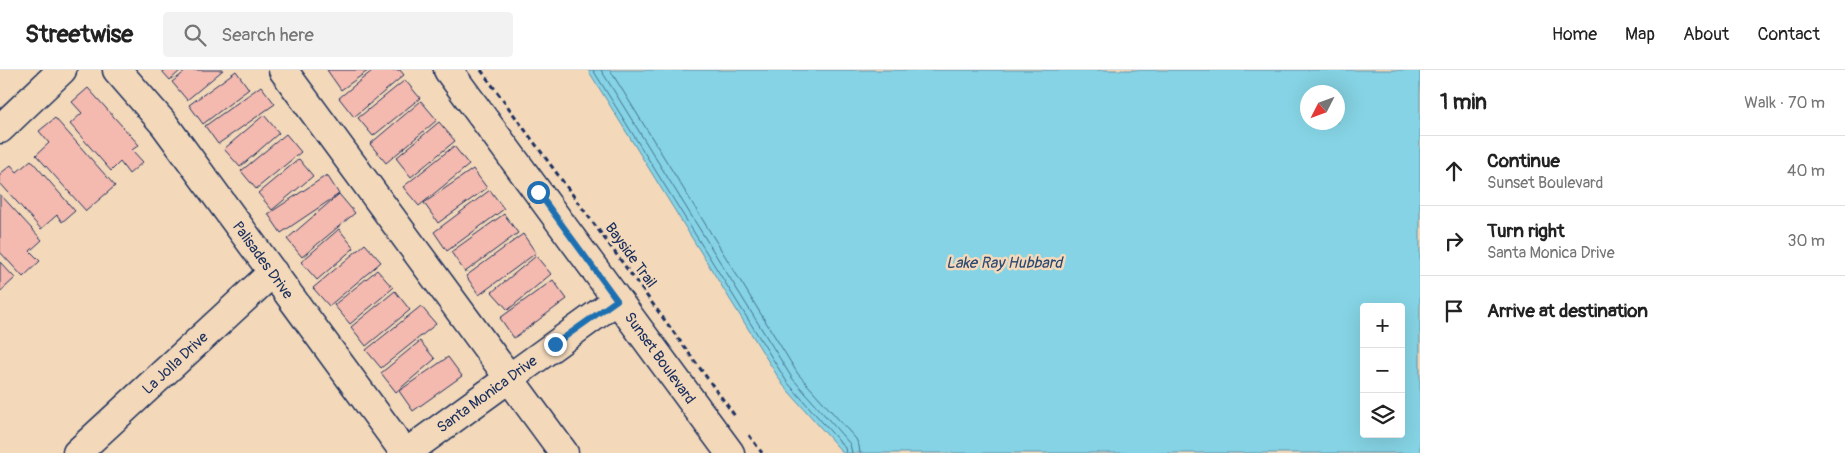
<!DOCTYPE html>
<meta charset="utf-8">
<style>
:root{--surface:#fff;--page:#f2f2f2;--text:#222;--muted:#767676;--line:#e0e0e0}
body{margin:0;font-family:Pangolin,sans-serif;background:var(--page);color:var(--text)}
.controls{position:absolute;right:15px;bottom:15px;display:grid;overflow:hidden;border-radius:5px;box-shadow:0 5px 20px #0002}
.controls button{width:45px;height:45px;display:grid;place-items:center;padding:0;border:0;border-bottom:1px solid var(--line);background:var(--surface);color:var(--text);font:25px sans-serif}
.compass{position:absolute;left:1300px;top:15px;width:45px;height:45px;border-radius:50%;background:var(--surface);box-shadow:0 5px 20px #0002;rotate:228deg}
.stop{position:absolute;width:15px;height:15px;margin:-11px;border:4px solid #1f6fb2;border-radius:50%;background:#fff}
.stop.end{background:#1f6fb2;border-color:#fff;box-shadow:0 1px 5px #0008}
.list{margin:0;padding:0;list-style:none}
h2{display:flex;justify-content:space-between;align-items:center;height:65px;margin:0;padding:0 20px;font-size:21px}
h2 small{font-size:16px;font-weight:400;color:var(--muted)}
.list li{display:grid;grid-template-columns:32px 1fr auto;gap:15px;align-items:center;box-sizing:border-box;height:70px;padding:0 20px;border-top:1px solid var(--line)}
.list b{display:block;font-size:19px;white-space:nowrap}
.list p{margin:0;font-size:16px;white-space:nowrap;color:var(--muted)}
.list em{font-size:16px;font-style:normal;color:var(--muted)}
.icon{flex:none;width:28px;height:28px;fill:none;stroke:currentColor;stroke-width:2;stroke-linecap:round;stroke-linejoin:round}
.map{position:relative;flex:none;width:1420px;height:383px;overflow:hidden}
header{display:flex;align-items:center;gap:30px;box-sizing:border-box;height:70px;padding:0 25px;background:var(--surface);border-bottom:1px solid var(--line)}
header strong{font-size:24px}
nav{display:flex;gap:28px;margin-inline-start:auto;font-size:18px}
.search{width:350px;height:45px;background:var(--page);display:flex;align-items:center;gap:12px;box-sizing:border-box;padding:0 18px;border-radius:5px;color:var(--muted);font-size:19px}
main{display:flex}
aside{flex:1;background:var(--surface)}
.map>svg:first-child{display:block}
</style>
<header>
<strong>Streetwise</strong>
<div class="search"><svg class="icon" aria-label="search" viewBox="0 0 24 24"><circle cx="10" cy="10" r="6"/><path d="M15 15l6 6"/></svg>Search here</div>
<nav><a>Home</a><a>Map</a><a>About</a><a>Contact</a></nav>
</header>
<main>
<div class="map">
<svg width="1420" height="383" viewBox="0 0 1420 383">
<rect width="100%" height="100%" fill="#f3d9ba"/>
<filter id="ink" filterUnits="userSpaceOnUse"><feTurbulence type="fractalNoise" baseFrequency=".02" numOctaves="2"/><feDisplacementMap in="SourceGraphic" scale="10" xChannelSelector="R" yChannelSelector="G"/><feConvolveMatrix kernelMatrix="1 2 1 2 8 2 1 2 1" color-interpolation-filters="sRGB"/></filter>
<g filter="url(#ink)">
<path fill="#85d3e4" stroke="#5b91ae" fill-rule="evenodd" d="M 588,0 L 1420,0 L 1420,383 L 843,383 L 783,315 ZM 1308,22 L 1338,22 L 1338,52 L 1308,52 ZM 1364,237 L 1401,237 L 1401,364 L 1364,364 Z"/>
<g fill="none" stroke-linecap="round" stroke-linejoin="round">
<path stroke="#457194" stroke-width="1" d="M 593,0 L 787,312 L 845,378 L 846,383
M 601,0 L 792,308 L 850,374 L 852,383
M 610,0 L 798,304 L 856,369 L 859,376 L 860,383"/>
</g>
<path fill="#f4b9af" stroke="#1b2f5e" d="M 161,0 L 181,0 L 170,10 Z
M 187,0 L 223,0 L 187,30 L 172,12 Z
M 327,0 L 369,0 L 341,20 Z
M 373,0 L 400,0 L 404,5 L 354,47 L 339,28 Z
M 236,1 L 249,19 L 203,54 L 189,35 Z
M 405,10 L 420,28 L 373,66 L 358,48 Z
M 261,16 L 275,34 L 218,74 L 205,56 Z
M 88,18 L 139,75 L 132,80 L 143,92 L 129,104 L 120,92 L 111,101 L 70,54 L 82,43 L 72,32 Z
M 421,31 L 437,50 L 386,93 L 370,74 Z
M 264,45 L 279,63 L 240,97 L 224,79 Z
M 55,48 L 115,116 L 86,141 L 36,85 L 49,73 L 39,61 Z
M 439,52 L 455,71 L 411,107 L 396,88 Z
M 286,64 L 301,82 L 256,119 L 241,101 Z
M 454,76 L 469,95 L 419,136 L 403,117 Z
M 299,89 L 313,106 L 272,140 L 258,123 Z
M 31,90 L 75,141 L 62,152 L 57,145 L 41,159 L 0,113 L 0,104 L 11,95 L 17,102 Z
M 473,99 L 487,118 L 438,153 L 424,133 Z
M 327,105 L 339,124 L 281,163 L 268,144 Z
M 490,120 L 504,139 L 447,181 L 434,162 Z
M 0,124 L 42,170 L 30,181 L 40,191 L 23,207 L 0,182 Z
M 339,124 L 355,143 L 302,187 L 287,169 Z
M 504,144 L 518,163 L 465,202 L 451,182 Z
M 339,159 L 354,178 L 317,210 L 301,192 Z
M 523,164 L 536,183 L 479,225 L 466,206 Z
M 365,174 L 381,192 L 329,236 L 313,218 Z
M 536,186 L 551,204 L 508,240 L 492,222 Z
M 0,192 L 15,208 L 0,222 Z
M 377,200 L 393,218 L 350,254 L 334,235 Z
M 553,210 L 567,229 L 514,268 L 500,248 Z
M 395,221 L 410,240 L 366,276 L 351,257 Z
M 421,236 L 436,254 L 381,298 L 366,280 Z
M 420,271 L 435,289 L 396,322 L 381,303 Z
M 448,287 L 462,306 L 413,341 L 399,321 Z"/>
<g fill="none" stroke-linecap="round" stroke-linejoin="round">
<defs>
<path id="minor" d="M 117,0 L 164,54 L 405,383
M 283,0 L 564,383
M 448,0 L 730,383
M 0,59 L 62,0
M 77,383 L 273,202
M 406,383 L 617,230"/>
</defs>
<use href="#minor" stroke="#1b2f5e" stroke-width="31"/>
<path stroke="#1b2f5e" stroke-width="3" stroke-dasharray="5 4" stroke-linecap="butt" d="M 481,0 L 735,346
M 749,365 L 762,383"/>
<use href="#minor" stroke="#f3d9ba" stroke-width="28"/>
</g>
</g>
<g fill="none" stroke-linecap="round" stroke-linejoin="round" filter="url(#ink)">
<path stroke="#1f6fb2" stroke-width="6" d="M 538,122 L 617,230 L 555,274"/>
</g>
<g text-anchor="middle" stroke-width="5" stroke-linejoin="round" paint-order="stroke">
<g font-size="15" fill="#1b2f5e" stroke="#f3d9ba">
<text transform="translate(631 185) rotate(54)" y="5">Bayside Trail</text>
<text transform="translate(263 190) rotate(54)" y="5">Palisades Drive</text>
<text transform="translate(660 288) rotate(54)" y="5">Sunset Boulevard</text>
<text transform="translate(175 293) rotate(-43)" y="5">La Jolla Drive</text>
<text transform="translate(487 324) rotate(-36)" y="5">Santa Monica Drive</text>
</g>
<g font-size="16" font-style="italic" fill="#2b4872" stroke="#f3d9ba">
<text x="1004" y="198">Lake Ray Hubbard</text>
</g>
</g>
</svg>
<div class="controls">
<button>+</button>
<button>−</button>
<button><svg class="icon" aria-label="layers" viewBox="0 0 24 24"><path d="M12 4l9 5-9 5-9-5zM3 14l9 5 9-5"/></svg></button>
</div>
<svg class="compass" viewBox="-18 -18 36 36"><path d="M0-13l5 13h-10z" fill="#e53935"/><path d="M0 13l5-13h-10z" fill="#767676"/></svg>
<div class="stop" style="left:538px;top:122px"></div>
<div class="stop end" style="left:555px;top:274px"></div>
</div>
<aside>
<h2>1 min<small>Walk · 70 m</small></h2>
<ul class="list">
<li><svg class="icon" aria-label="ahead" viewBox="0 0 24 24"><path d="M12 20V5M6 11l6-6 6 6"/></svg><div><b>Continue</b><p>Sunset Boulevard</p></div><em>40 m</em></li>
<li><svg class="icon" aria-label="right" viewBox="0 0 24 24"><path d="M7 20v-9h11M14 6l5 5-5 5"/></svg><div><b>Turn right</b><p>Santa Monica Drive</p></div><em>30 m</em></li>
<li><svg class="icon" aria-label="arrive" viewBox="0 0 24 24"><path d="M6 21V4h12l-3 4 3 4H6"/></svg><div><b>Arrive at destination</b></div></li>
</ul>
</aside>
</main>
